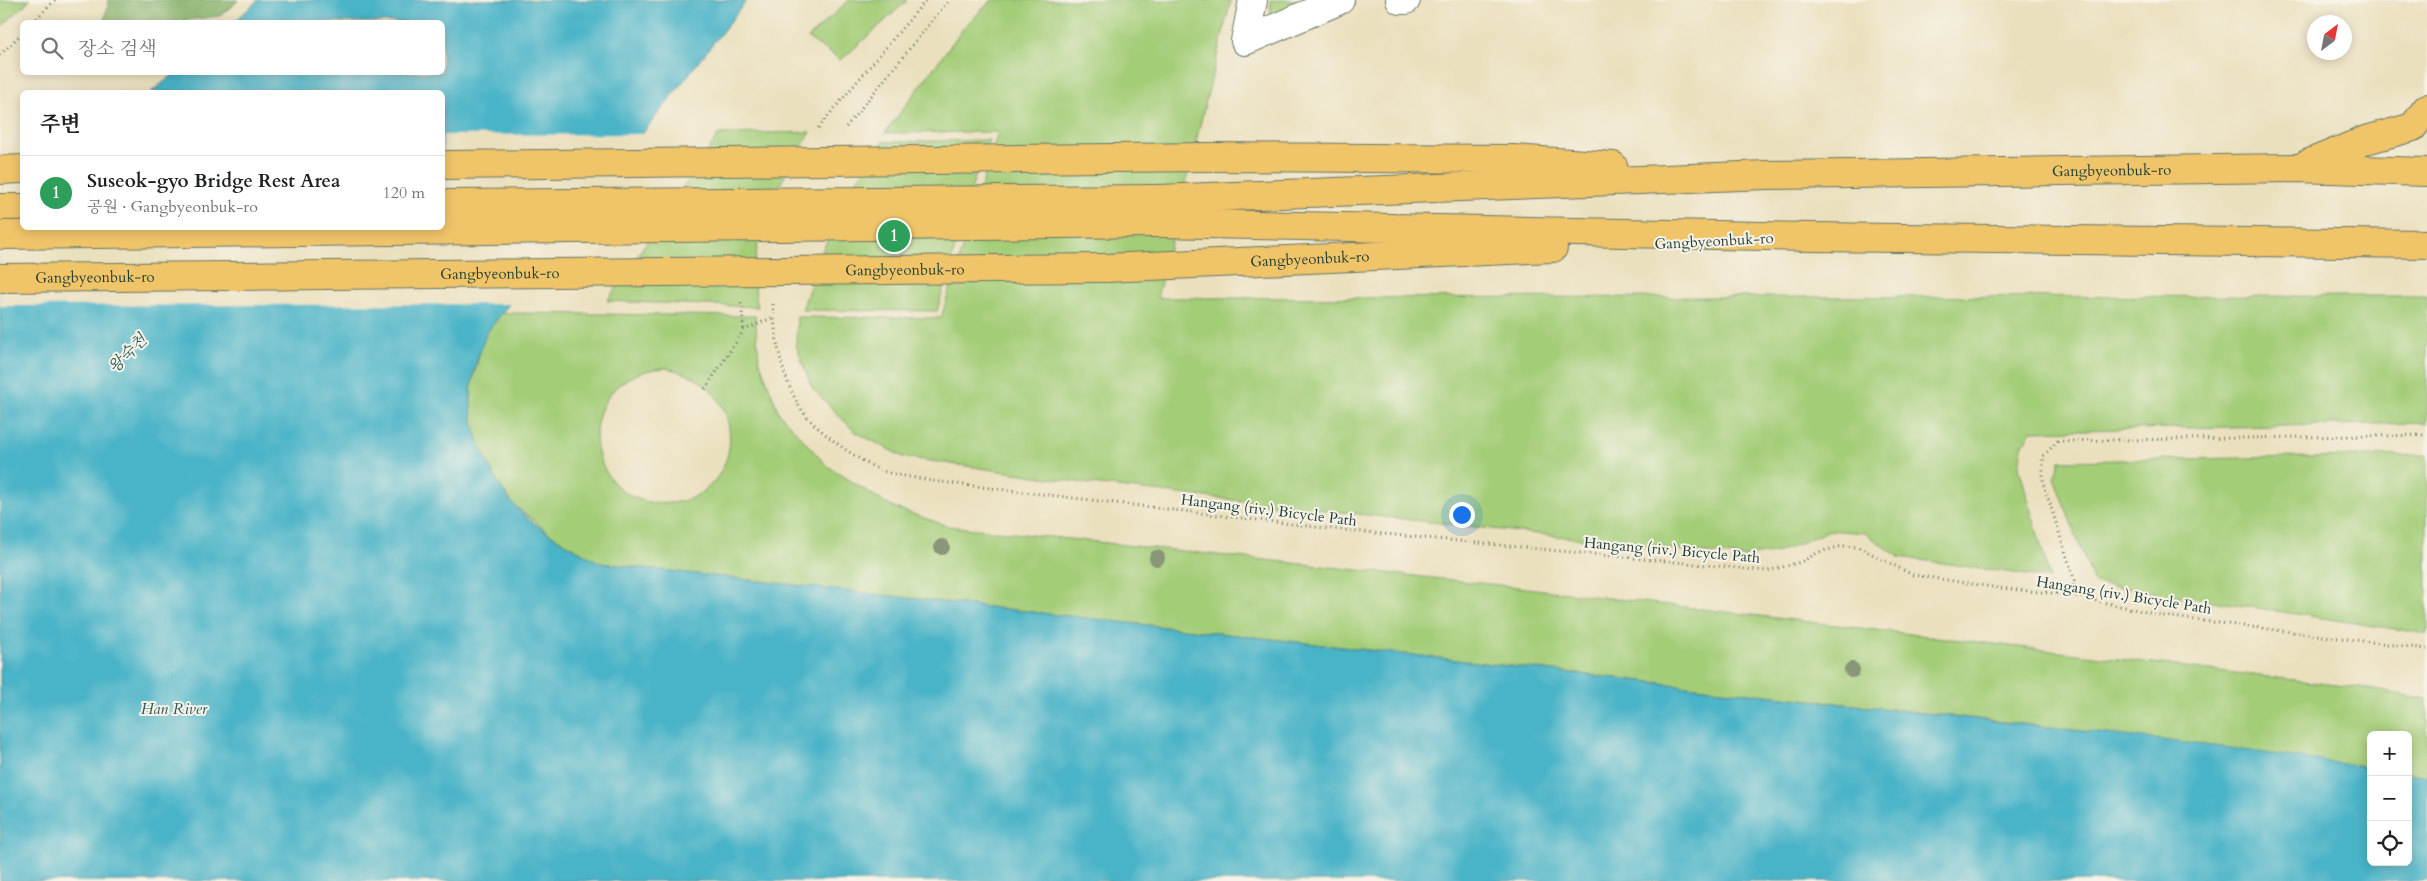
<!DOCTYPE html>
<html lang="ko">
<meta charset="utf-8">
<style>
:root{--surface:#fff;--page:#f2f2f2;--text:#202124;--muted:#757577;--line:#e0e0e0;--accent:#111827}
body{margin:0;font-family:Cardo,"Noto Serif KR",serif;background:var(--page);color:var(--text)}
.controls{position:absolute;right:15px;bottom:15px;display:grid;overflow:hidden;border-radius:8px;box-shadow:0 2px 12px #0003}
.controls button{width:45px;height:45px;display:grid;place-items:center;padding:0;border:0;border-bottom:1px solid var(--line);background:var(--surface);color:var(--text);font:25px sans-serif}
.compass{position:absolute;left:2307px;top:15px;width:45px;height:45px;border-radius:50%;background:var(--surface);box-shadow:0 2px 12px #0003;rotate:32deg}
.you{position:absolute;left:1461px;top:514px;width:18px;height:18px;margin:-12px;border:4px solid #fff;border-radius:50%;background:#1a73e8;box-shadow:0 0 0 8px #1a73e833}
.badge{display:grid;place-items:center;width:32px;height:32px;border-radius:50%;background:var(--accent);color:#fff;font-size:16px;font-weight:700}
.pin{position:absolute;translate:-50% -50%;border:2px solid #fff;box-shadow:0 1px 5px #0006}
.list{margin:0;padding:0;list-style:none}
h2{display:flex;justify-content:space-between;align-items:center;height:65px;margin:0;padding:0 20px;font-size:21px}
h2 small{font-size:16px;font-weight:400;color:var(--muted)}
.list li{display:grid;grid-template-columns:32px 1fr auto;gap:15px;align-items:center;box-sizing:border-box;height:75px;padding:0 20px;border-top:1px solid var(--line)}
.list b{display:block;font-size:19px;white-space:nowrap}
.list p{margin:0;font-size:16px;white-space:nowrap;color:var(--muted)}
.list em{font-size:16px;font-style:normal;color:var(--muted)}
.icon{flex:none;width:28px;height:28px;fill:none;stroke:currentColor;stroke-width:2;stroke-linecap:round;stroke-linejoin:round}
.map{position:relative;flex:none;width:2427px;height:881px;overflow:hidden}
.search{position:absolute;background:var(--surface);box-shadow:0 2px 12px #0003;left:20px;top:20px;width:425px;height:55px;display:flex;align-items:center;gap:12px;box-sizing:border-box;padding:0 18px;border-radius:8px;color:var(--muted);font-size:19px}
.panel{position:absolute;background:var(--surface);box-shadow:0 2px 12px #0003;left:20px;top:90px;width:425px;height:140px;border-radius:8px}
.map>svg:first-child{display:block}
</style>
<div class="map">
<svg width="2427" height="881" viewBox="0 0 2427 881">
<rect width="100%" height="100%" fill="#f7f3e8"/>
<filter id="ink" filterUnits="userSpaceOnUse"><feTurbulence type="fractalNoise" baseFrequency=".02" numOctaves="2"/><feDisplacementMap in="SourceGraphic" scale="10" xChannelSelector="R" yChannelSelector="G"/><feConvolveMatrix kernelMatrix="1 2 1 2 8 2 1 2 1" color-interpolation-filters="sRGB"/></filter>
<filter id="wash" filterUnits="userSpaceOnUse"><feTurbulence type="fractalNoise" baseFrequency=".0096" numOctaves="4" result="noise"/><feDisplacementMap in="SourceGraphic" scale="20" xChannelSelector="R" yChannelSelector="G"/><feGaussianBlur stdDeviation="1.12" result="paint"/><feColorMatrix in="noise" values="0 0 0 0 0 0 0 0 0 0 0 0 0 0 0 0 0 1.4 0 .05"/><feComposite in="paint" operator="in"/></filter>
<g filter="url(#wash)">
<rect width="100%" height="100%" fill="#ebe0be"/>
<path fill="#a4cd78" stroke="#628556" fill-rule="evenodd" d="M 0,0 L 30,0 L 0,28 Z
M 849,0 L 908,0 L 841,60 L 808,38 Z
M 992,0 L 1231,0 L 1157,298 L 2427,296 L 2427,423 L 2031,431 L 2022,446 L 2019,467 L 2050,578 L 1899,557 L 1865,533 L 1830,530 L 1779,552 L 1743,557 L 1091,484 L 903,457 L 854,431 L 812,388 L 796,345 L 797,317 L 941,318 L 998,132 L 885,133 L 965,26 Z
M 1270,0 L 1311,0 L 1271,18 Z
M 811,132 C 778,185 743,242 758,307 L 607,301 L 719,134 Z
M 989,140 L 975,176 L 937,311 L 802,310 L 821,254 L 849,192 L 882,142 Z
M 513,313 L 755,316 L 759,360 L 779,413 L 826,465 L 892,507 L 948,526 L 1526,588 L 2361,688 L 2427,699 L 2427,782 L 2408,779 L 2408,735 L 2371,735 L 2371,774 L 2059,728 L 600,563 L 550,534 L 513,504 L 493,475 L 479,446 L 470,414 L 472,384 L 488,321 L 493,314 ZM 665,368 C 755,383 746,497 670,503 C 579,510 566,374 665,368 Z
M 2427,455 L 2427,634 L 2094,583 L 2054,478 L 2060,461 Z"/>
<path fill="#83b068" stroke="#51764e" d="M 109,0 L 239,0 L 220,16 L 172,22 L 104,22 Z"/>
<path fill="#49b3c7" stroke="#34787e" d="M 258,0 L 747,0 L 488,331 C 466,382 464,415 489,465 C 495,478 503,493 513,504 C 536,530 571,546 600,563 L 2223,747 L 2371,768 L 2371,862 L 2408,862 L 2408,773 L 2427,776 L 2427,881 L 0,881 L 0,219 L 22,228 L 442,228 L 442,92 L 151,92 L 175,73 L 442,72 L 442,22 L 234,22 Z"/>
<path fill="#ebe0be" d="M 646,134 L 513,304 L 0,306 L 0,216 L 22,228 L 442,228 L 443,135 Z"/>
</g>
<g filter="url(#ink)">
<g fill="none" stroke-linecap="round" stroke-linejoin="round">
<defs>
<path id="minor" d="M 1253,0 L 1245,41 L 1340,0
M 1400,0 L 1406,0"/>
<g id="highway">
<path d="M 1211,157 L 1513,159 L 1613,166"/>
<path d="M 2307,164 L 2366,140 L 2413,127 L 2427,108"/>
<path d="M 0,170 L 22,169"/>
<path id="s1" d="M 1158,199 L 1767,175 L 2296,168 L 2427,172"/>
<path d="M 0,208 L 22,208"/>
<path d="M 1159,223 L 1810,237 L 2427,244"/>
<path id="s2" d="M 1105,268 L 1553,248"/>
</g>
</defs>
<use href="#minor" stroke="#667664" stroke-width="30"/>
<use href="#highway" stroke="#667664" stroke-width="30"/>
<path stroke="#667664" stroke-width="3" stroke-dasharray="1 4" stroke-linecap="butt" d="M 33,22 L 55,0
M 0,55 L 22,33
M 846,127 L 949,0
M 818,128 L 926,0
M 741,303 L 744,330
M 773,304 C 775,341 782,382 804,413 C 818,432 858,460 880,470 C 895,476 916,477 932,481 L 1333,529 L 1768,571 L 1801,562 L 1819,552 L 1842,546 L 1858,547 L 1913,575 L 1999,588 L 2071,595 L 2164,616 L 2427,649
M 705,389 L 744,330 L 774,317
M 2071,595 L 2075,582 L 2043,482 L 2043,456 L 2058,441 L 2427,435"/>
<use href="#minor" stroke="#fff" stroke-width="28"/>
<use href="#highway" stroke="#f0c469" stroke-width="28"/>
<defs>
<g id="highway-bridge">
<path d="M 442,165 L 1211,157"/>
<path d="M 442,204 L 1158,199"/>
<path d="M 0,235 L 1159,223"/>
<path id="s3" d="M 0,278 L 1105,268"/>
</g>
</defs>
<use href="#highway-bridge" stroke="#667664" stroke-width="30" stroke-linecap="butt"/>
<use href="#highway-bridge" stroke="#f0c469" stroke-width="28"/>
</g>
<g fill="#8a967a">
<circle cx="942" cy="547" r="8"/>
<circle cx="1157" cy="558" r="8"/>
<circle cx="1852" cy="670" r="8"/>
</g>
</g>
<g text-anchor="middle" stroke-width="4" stroke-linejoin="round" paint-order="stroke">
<g font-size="15" fill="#1f3d34" stroke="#f7f3e8">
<text dy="5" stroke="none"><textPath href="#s1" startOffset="954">Gangbyeonbuk-ro</textPath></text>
<text transform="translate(1714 241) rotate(-3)" y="5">Gangbyeonbuk-ro</text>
<text dy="5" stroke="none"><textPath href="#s2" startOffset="205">Gangbyeonbuk-ro</textPath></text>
<text dy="5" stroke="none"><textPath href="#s3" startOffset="905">Gangbyeonbuk-ro</textPath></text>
<text dy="5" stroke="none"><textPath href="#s3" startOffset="500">Gangbyeonbuk-ro</textPath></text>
<text dy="5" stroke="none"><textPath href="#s3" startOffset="95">Gangbyeonbuk-ro</textPath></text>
<text transform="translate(1269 510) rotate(7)" y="5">Hangang (riv.) Bicycle Path</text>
<text transform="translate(1672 550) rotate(5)" y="5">Hangang (riv.) Bicycle Path</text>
<text transform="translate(2124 595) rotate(9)" y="5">Hangang (riv.) Bicycle Path</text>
</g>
<g font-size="16" font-style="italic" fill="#2a5a59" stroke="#f7f3e8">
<text transform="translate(127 353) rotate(-45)" y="6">왕숙천</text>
<text x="174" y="714">Han River</text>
</g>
</g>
</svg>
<div class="controls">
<button>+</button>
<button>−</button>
<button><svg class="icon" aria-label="locate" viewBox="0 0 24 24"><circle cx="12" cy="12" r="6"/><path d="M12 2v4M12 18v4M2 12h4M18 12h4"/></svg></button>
</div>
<svg class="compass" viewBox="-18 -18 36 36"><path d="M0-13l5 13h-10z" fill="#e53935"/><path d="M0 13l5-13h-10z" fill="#757577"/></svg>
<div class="you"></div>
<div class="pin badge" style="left:894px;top:236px;background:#2e9e5b">1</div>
<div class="search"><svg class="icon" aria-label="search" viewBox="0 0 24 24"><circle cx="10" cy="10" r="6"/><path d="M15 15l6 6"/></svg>장소 검색</div>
<section class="panel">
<h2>주변<small></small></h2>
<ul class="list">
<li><span class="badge" style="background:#2e9e5b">1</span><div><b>Suseok-gyo Bridge Rest Area</b><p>공원 · Gangbyeonbuk-ro</p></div><em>120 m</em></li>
</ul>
</section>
</div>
